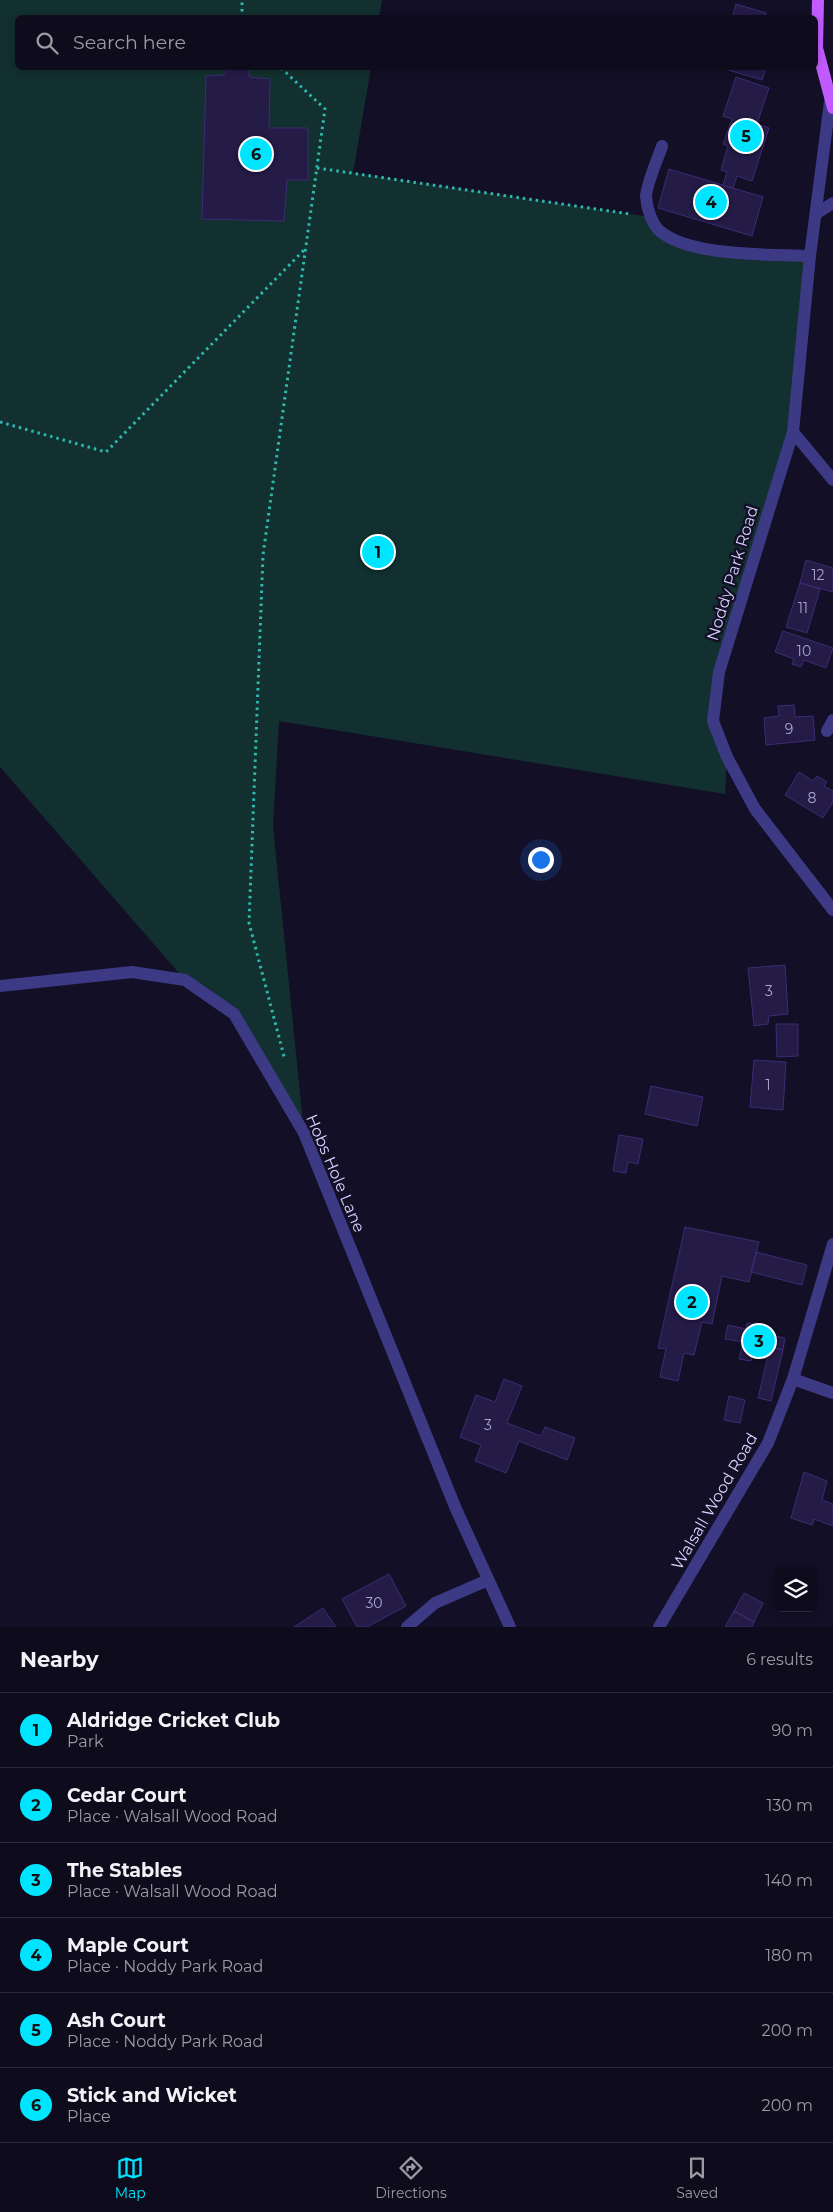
<!DOCTYPE html>
<meta charset="utf-8">
<style>
:root{--surface:#0e0b1c;--page:#1c1929;--text:#f1f3f6;--muted:#9b9ba3;--line:#2e2b3b;--accent:#00e5ff}
body{margin:0;font-family:Montserrat,sans-serif;background:var(--page);color:var(--text)}
.controls{position:absolute;right:15px;bottom:15px;display:grid;overflow:hidden;border-radius:8px;box-shadow:0 2px 8px #0003}
.controls button{width:45px;height:45px;display:grid;place-items:center;padding:0;border:0;border-bottom:1px solid var(--line);background:var(--surface);color:var(--text);font:25px sans-serif}
.you{position:absolute;left:540px;top:859px;width:18px;height:18px;margin:-12px;border:4px solid #fff;border-radius:50%;background:#1a73e8;box-shadow:0 0 0 8px #1a73e833}
.badge{display:grid;place-items:center;width:32px;height:32px;border-radius:50%;background:var(--accent);color:#111;font-size:16px;font-weight:700}
.pin{position:absolute;translate:-50% -50%;border:2px solid #fff;box-shadow:0 1px 5px #0006}
.list{margin:0;padding:0;list-style:none}
h2{display:flex;justify-content:space-between;align-items:center;height:65px;margin:0;padding:0 20px;font-size:21px}
h2 small{font-size:16px;font-weight:400;color:var(--muted)}
.list li{display:grid;grid-template-columns:32px 1fr auto;gap:15px;align-items:center;box-sizing:border-box;height:75px;padding:0 20px;border-top:1px solid var(--line)}
.list b{display:block;font-size:19px;white-space:nowrap}
.list p{margin:0;font-size:16px;white-space:nowrap;color:var(--muted)}
.list em{font-size:16px;font-style:normal;color:var(--muted)}
.icon{flex:none;width:28px;height:28px;fill:none;stroke:currentColor;stroke-width:2;stroke-linecap:round;stroke-linejoin:round}
.map{position:relative;flex:none;width:833px;height:1627px;overflow:hidden}
.search{position:absolute;background:var(--surface);box-shadow:0 2px 8px #0003;left:15px;right:15px;top:15px;height:55px;display:flex;align-items:center;gap:12px;box-sizing:border-box;padding:0 18px;border-radius:8px;color:var(--muted);font-size:19px}
.sheet{height:515px;background:var(--surface)}
nav{display:flex;justify-content:space-around;align-items:center;box-sizing:border-box;height:70px;border-top:1px solid var(--line);background:var(--surface);font-size:14px;color:var(--muted)}
nav a{display:grid;justify-items:center;gap:2px}
nav .on{color:var(--accent)}
.map>svg:first-child{display:block}
</style>
<div class="map">
<svg width="833" height="1627" viewBox="0 0 833 1627">
<rect width="100%" height="100%" fill="#130f26"/>
<path fill="#12302f" d="M 0,0 L 382,0 L 379,18 L 18,18 L 18,68 L 371,68 L 353,173 L 651,217 L 678,241 L 810,256 L 793,432 L 719,672 L 713,721 L 727,757 L 725,794 L 279,721 L 273,826 L 304,1133 L 234,1014 L 185,980 L 0,767 Z"/>
<path fill="#241b47" stroke="#3b2d73" d="M 736,4 L 766,13 L 765,18 L 732,18 Z
M 224,68 L 249,68 L 249,77 L 270,79 L 269,128 L 308,128 L 308,180 L 287,180 L 284,221 L 202,219 L 206,76 L 224,75 Z
M 729,68 L 766,68 L 762,80 L 728,70 Z
M 736,77 L 769,88 L 757,124 L 769,128 L 752,181 L 737,176 L 733,188 L 723,185 L 727,172 L 721,170 L 728,146 L 723,144 L 732,119 L 723,116 Z
M 669,169 L 763,197 L 752,236 L 658,208 Z
M 806,560 L 833,568 L 833,592 L 800,583 Z
M 800,583 L 820,589 L 807,633 L 786,627 Z
M 783,631 L 833,648 L 826,668 L 804,660 L 801,667 L 792,664 L 794,659 L 775,652 Z
M 794,705 L 795,717 L 813,716 L 815,740 L 766,745 L 764,718 L 779,716 L 778,706 Z
M 799,772 L 813,781 L 817,776 L 827,782 L 824,786 L 833,791 L 833,802 L 823,818 L 785,795 Z
M 785,965 L 788,1014 L 769,1016 L 768,1024 L 754,1026 L 748,968 Z
M 776,1024 L 798,1024 L 798,1056 L 777,1057 Z
M 754,1060 L 786,1062 L 783,1110 L 750,1107 Z
M 651,1086 L 703,1097 L 697,1126 L 645,1114 Z
M 619,1135 L 643,1139 L 638,1164 L 628,1162 L 626,1173 L 613,1171 Z
M 685,1227 L 759,1242 L 749,1282 L 722,1276 L 712,1324 L 702,1322 L 694,1355 L 684,1353 L 678,1381 L 660,1377 L 666,1349 L 658,1348 Z
M 756,1252 L 807,1265 L 802,1285 L 751,1272 Z
M 747,1323 L 758,1325 L 757,1332 L 785,1338 L 783,1350 L 755,1344 L 751,1361 L 739,1359 L 743,1342 L 725,1339 L 728,1325 L 746,1329 Z
M 770,1347 L 783,1350 L 771,1401 L 758,1398 Z
M 504,1379 L 522,1386 L 507,1423 L 541,1436 L 545,1427 L 575,1438 L 567,1460 L 519,1441 L 506,1473 L 475,1461 L 481,1445 L 460,1437 L 476,1395 L 495,1402 Z
M 729,1396 L 745,1400 L 740,1423 L 724,1420 Z
M 804,1472 L 827,1481 L 822,1500 L 833,1504 L 833,1526 L 814,1519 L 812,1525 L 791,1518 Z
M 389,1574 L 406,1606 L 367,1627 L 357,1627 L 342,1599 Z
M 744,1593 L 763,1603 L 754,1622 L 734,1611 Z
M 323,1608 L 336,1627 L 294,1627 Z
M 734,1611 L 754,1622 L 752,1627 L 725,1627 Z"/>
<g fill="none" stroke-linecap="round" stroke-linejoin="round">
<path stroke="#2fb8b0" stroke-width="3" stroke-dasharray="2.5 4" stroke-linecap="butt" d="M 242,18 L 242,0
M 281,68 L 325,109 L 263,555 L 249,923 L 285,1060
M 317,168 L 630,214
M 0,422 L 106,452 L 305,249"/>
<path stroke="#3d3a85" stroke-width="12" d="M 830,102 L 810,256 L 793,432 L 719,672 L 713,721 L 727,757 L 755,809 L 833,910
M 662,146 C 658,159 646,185 646,197 C 647,209 652,225 661,232 C 693,257 769,254 810,256
M 817,213 L 833,203
M 793,432 L 833,480
M 827,731 L 833,720
M 0,986 L 132,972 L 185,980 L 234,1014 L 304,1133 L 456,1509 L 510,1627
M 793,1379 L 833,1393
M 407,1627 L 435,1603 L 488,1580
M 659,1627 L 768,1443 L 793,1379 L 833,1244"/>
<path stroke="#c25bff" stroke-width="12" d="M 818,0 L 817,48 L 833,108"/>
</g>
<g text-anchor="middle" stroke-width="5" stroke-linejoin="round" paint-order="stroke">
<g font-size="14" fill="#aca6d1">
<text x="818" y="580">12</text>
<text x="803" y="613">11</text>
<text x="804" y="656">10</text>
<text x="789" y="734">9</text>
<text x="812" y="803">8</text>
<text x="769" y="996">3</text>
<text x="768" y="1090">1</text>
<text x="488" y="1430">3</text>
<text x="374" y="1608">30</text>
</g>
<g font-size="16" fill="#d9d4ff" stroke="#130f26">
<text transform="translate(732 573) rotate(-73)" y="6">Noddy Park Road</text>
<text transform="translate(336 1173) rotate(67)" y="6">Hobs Hole Lane</text>
<text transform="translate(714 1501) rotate(-60)" y="6">Walsall Wood Road</text>
</g>
</g>
</svg>
<div class="controls">
<button><svg class="icon" aria-label="layers" viewBox="0 0 24 24"><path d="M12 4l9 5-9 5-9-5zM3 14l9 5 9-5"/></svg></button>
</div>
<div class="you"></div>
<div class="pin badge" style="left:378px;top:552px">1</div>
<div class="pin badge" style="left:692px;top:1302px">2</div>
<div class="pin badge" style="left:759px;top:1341px">3</div>
<div class="pin badge" style="left:711px;top:202px">4</div>
<div class="pin badge" style="left:746px;top:136px">5</div>
<div class="pin badge" style="left:256px;top:154px">6</div>
<div class="search"><svg class="icon" aria-label="search" viewBox="0 0 24 24"><circle cx="10" cy="10" r="6"/><path d="M15 15l6 6"/></svg>Search here</div>
</div>
<section class="sheet">
<h2>Nearby<small>6 results</small></h2>
<ul class="list">
<li><span class="badge">1</span><div><b>Aldridge Cricket Club</b><p>Park</p></div><em>90 m</em></li>
<li><span class="badge">2</span><div><b>Cedar Court</b><p>Place · Walsall Wood Road</p></div><em>130 m</em></li>
<li><span class="badge">3</span><div><b>The Stables</b><p>Place · Walsall Wood Road</p></div><em>140 m</em></li>
<li><span class="badge">4</span><div><b>Maple Court</b><p>Place · Noddy Park Road</p></div><em>180 m</em></li>
<li><span class="badge">5</span><div><b>Ash Court</b><p>Place · Noddy Park Road</p></div><em>200 m</em></li>
<li><span class="badge">6</span><div><b>Stick and Wicket</b><p>Place</p></div><em>200 m</em></li>
</ul>
</section>
<nav>
<a class="on"><svg class="icon" aria-label="map" viewBox="0 0 24 24"><path d="M3 6l6-2 6 2 6-2v14l-6 2-6-2-6 2zM9 4v14M15 6v14"/></svg>Map</a>
<a><svg class="icon" aria-label="directions" viewBox="0 0 24 24"><path d="M12 3l9 9-9 9-9-9zM9 14v-3h6M13 9l2 2-2 2"/></svg>Directions</a>
<a><svg class="icon" aria-label="saved" viewBox="0 0 24 24"><path d="M7 4h10v16l-5-4-5 4z"/></svg>Saved</a>
</nav>
